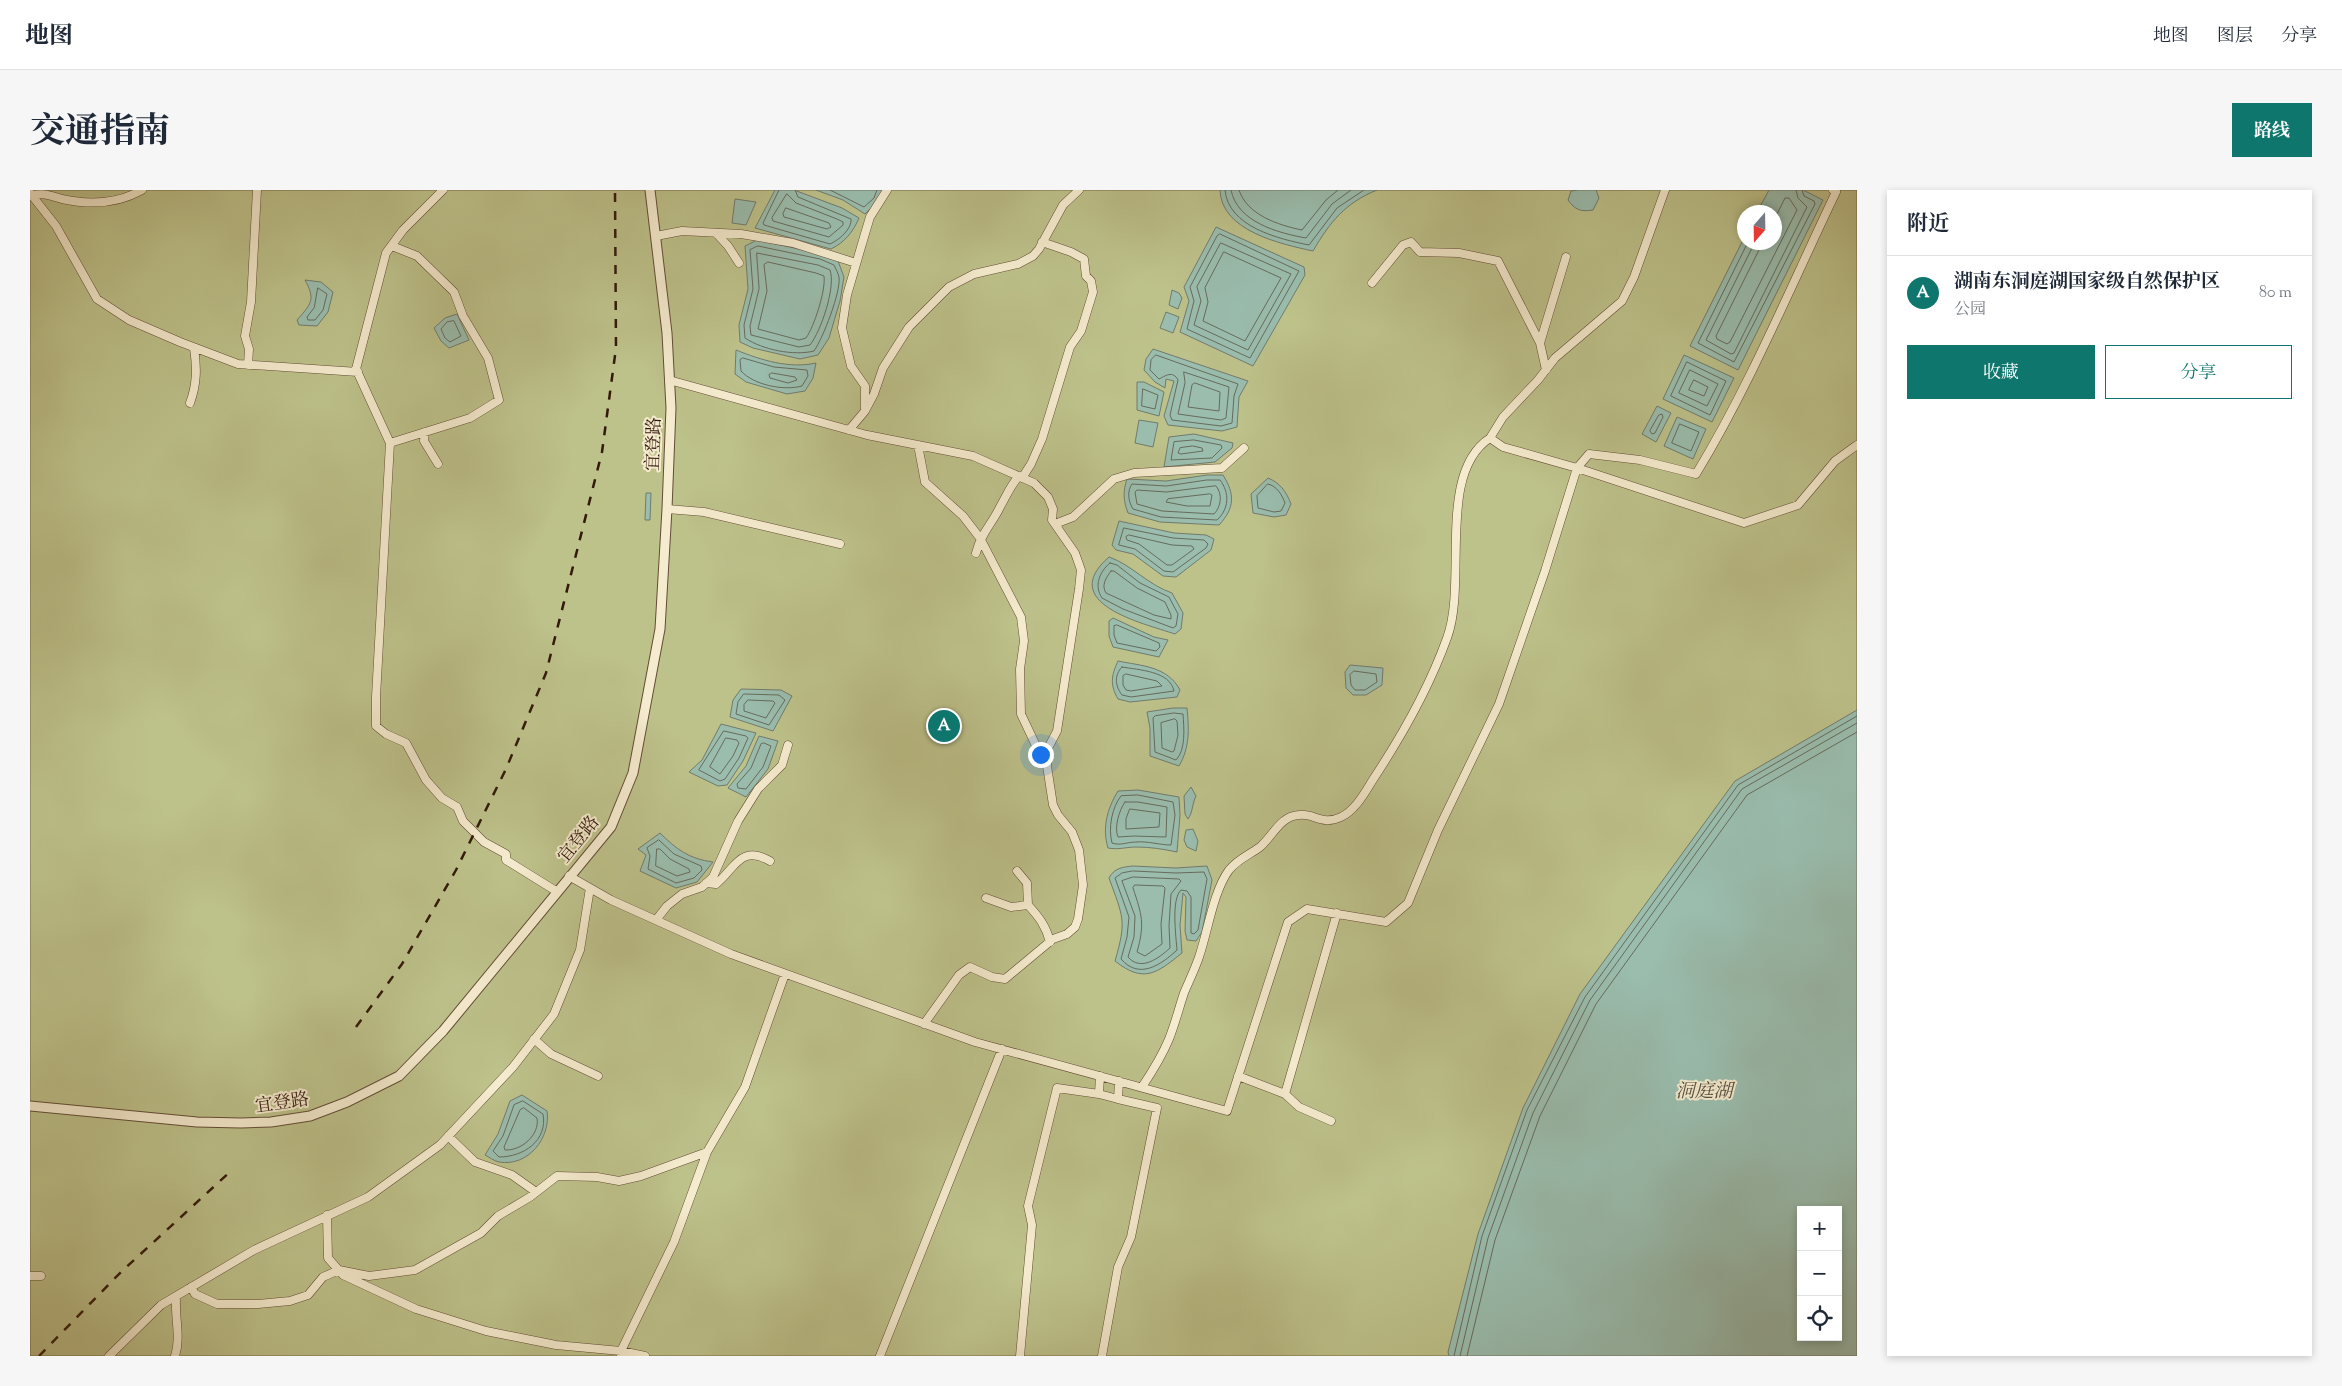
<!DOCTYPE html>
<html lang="zh">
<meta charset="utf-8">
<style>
:root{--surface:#fff;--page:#f6f6f7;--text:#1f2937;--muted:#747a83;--line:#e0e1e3;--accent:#0f766e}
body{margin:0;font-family:"Sorts Mill Goudy","Noto Serif SC",serif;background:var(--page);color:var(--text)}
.controls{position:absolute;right:15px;bottom:15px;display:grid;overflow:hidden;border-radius:0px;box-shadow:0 2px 8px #0003}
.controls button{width:45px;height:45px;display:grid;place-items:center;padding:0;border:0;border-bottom:1px solid var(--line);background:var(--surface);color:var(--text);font:25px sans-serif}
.compass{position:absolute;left:1707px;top:15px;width:45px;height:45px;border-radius:50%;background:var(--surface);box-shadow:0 2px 8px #0003;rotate:200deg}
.you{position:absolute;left:1010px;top:564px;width:18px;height:18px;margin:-12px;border:4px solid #fff;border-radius:50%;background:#1a73e8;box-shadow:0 0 0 8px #1a73e833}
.badge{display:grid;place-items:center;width:32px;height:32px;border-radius:50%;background:var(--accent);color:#fff;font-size:16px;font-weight:700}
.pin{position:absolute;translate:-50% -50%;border:2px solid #fff;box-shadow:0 1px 5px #0006}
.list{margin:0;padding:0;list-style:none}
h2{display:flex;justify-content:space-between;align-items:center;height:65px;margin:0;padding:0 20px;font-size:21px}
h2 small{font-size:16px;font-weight:400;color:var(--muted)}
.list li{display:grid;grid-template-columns:32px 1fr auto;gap:15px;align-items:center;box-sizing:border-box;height:75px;padding:0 20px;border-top:1px solid var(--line)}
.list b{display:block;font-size:19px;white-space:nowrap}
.list p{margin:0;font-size:16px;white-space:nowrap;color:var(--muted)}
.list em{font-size:16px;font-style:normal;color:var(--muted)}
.actions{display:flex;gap:10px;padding:15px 20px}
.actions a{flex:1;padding:11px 0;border:1px solid var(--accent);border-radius:0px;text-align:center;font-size:18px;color:var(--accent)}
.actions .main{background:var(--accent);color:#fff}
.icon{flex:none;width:28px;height:28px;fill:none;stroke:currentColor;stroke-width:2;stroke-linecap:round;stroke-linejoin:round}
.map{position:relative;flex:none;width:1827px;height:1166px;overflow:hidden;border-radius:0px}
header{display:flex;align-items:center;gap:30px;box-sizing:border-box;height:70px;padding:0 25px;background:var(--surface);border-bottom:1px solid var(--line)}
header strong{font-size:24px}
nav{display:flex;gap:28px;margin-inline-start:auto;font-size:18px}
.intro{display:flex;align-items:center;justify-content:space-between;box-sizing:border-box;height:120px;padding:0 30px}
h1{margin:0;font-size:35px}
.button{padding:12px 22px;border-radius:0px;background:var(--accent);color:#fff;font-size:18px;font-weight:700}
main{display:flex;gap:30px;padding:0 30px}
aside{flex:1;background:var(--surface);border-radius:0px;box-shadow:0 2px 8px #0003}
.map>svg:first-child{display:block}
</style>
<header>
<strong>地图</strong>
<nav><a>地图</a><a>图层</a><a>分享</a></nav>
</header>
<div class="intro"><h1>交通指南</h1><a class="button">路线</a></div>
<main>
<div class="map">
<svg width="1827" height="1166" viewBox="0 0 1827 1166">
<rect width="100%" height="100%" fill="#f0e0b4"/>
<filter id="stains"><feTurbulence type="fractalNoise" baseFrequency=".004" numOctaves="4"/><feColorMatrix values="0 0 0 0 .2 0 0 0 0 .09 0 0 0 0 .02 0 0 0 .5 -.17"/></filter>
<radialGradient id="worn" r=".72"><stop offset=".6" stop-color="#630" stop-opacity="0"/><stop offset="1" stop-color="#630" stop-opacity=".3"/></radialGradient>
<path fill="#bdc18a" stroke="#786d4a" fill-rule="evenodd" d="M 0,0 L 1827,0 L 1827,1166 L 0,1166 ZM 1714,22 L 1744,22 L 1744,52 L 1714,52 ZM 1771,1020 L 1808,1020 L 1808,1147 L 1771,1147 Z"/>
<path fill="#9abdae" stroke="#717b6d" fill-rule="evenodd" d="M 745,0 L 764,0 L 812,18 L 829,28 C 823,42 815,52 801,59 L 725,38 Z
M 786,0 L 852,0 L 848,11 L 835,24 L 813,10 Z
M 1190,0 L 1347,0 C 1315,13 1300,32 1283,61 C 1251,54 1191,41 1190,0 Z
M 1548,0 L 1566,0 L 1569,8 L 1563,20 C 1551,22 1545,20 1538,10 L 1541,1 Z
M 1739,0 L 1773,0 L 1793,10 L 1708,180 L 1660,156 L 1714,48 L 1714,52 L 1744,52 L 1744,22 L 1727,22 Z
M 705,9 L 726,12 L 716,35 L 702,33 Z
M 1186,37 L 1274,77 L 1275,85 L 1223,176 L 1150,142 L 1159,111 L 1154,97 Z
M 727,50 L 792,64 L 808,71 L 814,87 L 810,111 L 799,148 L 788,165 L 770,169 L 723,158 L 710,152 L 709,135 L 718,99 L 715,56 Z
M 275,90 L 291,92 L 303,102 L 298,122 L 287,136 L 269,135 L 267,130 C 281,114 286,110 275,90 Z
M 1142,100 L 1149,103 L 1152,108 L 1148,119 L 1139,115 Z
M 1136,122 L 1149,127 L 1143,143 L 1130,138 Z
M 427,124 L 439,150 L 419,158 L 411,151 L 404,138 L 415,128 Z
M 1123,159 L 1218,191 L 1209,207 L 1207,237 L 1192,241 L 1138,235 L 1134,226 L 1144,191 L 1136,189 L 1135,198 L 1125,192 L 1114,180 L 1116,169 Z
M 706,160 C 731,170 759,179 786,173 L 783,188 L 775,201 L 757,204 L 716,192 L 705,184 Z
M 1654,165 L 1704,188 L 1682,232 L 1633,209 Z
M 1107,192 L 1114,192 L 1134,202 L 1129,226 L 1107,220 Z
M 1627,216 L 1641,223 L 1626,252 L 1612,244 Z
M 1647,227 L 1676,239 L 1663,269 L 1634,256 Z
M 1109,230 L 1128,233 L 1123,257 L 1105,253 Z
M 1164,244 L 1203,253 L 1202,258 L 1185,272 L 1134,277 L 1139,247 Z
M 1177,285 L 1193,285 C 1205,304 1205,318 1189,335 L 1130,332 L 1098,323 C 1093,310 1093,301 1097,289 L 1136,291 Z
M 1238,288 C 1250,293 1256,301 1261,314 L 1256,325 L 1244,327 L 1223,323 L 1221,304 Z
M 616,303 L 621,303 L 620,330 L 615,330 Z
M 1089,331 L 1144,343 L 1176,345 L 1184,349 L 1181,360 L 1146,387 L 1133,386 L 1103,364 L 1086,360 L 1082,355 Z
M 1079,367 C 1102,375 1118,395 1142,403 L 1153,423 L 1151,439 L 1145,444 C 1112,433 1026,413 1079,367 Z
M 1083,428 L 1124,447 L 1138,450 L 1129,467 L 1083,457 L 1079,446 L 1079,431 Z
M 1088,471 C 1112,476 1137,476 1150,500 L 1147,507 L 1100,512 L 1088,509 C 1080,495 1081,486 1088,471 Z
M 1320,475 L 1353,478 L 1352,495 L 1336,505 L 1323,505 L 1316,498 L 1315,482 Z
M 711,499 L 751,500 L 762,506 L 743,541 L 700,527 L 703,510 Z
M 1143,518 L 1157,518 C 1159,539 1160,557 1149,576 L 1120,566 L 1120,538 L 1117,522 Z
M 1827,520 L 1827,1166 L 1419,1166 L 1418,1162 L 1448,1044 L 1493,918 L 1550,804 L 1705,591 ZM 1771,1020 L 1808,1020 L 1808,1147 L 1771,1147 Z
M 691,534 L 726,543 L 713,571 L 697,595 L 688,596 L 659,582 L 672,570 Z
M 729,546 L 748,551 L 738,579 L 716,607 L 698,598 L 716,576 Z
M 1161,597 L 1166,606 C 1162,614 1163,622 1158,629 L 1155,624 L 1154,606 Z
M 1108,600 L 1149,607 L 1150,625 L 1147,662 C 1133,659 1120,657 1106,657 C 1096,657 1089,660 1078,658 C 1072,638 1077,619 1088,601 Z
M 1163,639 L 1168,651 L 1166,661 L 1157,657 L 1154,650 L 1156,640 Z
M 630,643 C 646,659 659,669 683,672 L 667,692 L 646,698 L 610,681 L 616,665 L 608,659 Z
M 1103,676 L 1146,678 L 1177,676 L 1182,690 L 1172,742 L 1166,751 L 1157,750 L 1155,741 L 1156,707 L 1153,703 L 1150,735 L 1152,763 C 1127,783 1114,794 1085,771 C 1097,730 1093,727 1079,688 C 1084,678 1093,677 1103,676 Z
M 492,905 L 517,921 C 521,948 498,977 469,972 C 464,971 459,967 455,965 L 468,944 L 480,911 Z"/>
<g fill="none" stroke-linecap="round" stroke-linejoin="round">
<path stroke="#676b5c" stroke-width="1" d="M 749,0 L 733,33 L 734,35 L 800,54 C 809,50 822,39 821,29 L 768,7 L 765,0
M 800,0 L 834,17 L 844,8 L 847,0
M 1195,0 C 1198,37 1249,49 1279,55 L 1307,18 L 1334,0
M 1201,0 C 1207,32 1248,43 1276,48 L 1302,14 L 1321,0
M 1209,0 C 1217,25 1248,35 1272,40 L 1296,10 L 1308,0
M 757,4 L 766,13 L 807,29 L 813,32 L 813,35 L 799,47 L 743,31 L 742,28 Z
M 756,18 L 799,33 L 801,37 L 797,39 L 754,27 L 753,24 Z
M 1190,44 L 1269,81 L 1220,168 L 1157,139 L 1164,111 L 1160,97 L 1187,46 Z
M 1718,52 L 1668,153 L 1704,172 L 1785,14 L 1784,11 L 1774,6 L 1772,0
M 1725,52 L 1676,150 L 1701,164 L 1704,163 L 1777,17 L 1768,8 L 1766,0
M 1733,52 L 1686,146 L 1687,149 L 1697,154 L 1700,152 L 1767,20 L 1759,8 L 1755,8 L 1744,30
M 1191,53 L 1261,84 L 1218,160 L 1164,135 L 1171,111 L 1167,97 Z
M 728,56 L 790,69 L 804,75 C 806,79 808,83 809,87 C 811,102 793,148 784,161 C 764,166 733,160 715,148 L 714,135 L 723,99 L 720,60 Z
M 1194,62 L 1251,88 L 1215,151 L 1173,131 L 1178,112 L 1175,98 Z
M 727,63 L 788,75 L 800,80 C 806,97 791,141 780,155 L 769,157 L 721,145 L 720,136 L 729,99 Z
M 738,72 L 786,83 L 794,86 C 796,100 784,137 776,148 L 769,150 L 728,139 L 737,101 L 734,75 Z
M 288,98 L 297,104 L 293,120 L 285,130 L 278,130 L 277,127 L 284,118 Z
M 424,131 L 431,146 L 420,152 L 415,148 L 411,139 L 417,132 Z
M 1126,165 L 1208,194 L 1204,206 L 1202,233 L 1191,236 L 1142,230 L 1140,225 L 1148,190 C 1143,180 1135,186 1129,189 L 1120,180 L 1121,170 Z
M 713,168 L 744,177 L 777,180 L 778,186 L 772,196 C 753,201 724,195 711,181 L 710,170 Z
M 1657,172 L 1696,191 L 1680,225 L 1641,206 Z
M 1660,180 L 1688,194 L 1677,216 L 1649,203 Z
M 1154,182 L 1199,197 L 1196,228 L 1191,230 L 1148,224 L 1155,193 Z
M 742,183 L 765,187 L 767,190 L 758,193 L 740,188 L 739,185 Z
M 1664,190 L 1678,197 L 1674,206 L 1659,200 Z
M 1165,193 L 1190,202 L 1189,221 L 1158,217 L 1162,195 Z
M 1113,199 L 1128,205 L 1125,219 L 1112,216 Z
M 1629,225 L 1632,224 L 1633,227 L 1625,243 L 1622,244 L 1620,241 Z
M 1650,234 L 1669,242 L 1661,261 L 1642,253 Z
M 1164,250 L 1191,255 L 1192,258 L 1182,268 L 1141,270 L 1144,252 Z
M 1163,256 L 1172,258 L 1173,261 L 1151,264 L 1148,263 L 1150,258 Z
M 1177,290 L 1190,290 C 1200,303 1199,319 1187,330 L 1131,327 L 1103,319 C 1098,311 1097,301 1102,294 L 1136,296 Z
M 1238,294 C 1247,296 1252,305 1255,313 L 1251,321 L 1244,322 L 1228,318 L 1227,306 Z
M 1186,296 C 1193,304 1191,317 1184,324 L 1132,321 L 1107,314 L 1105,302 L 1107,300 L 1136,302 Z
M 1180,304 L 1182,305 L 1180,316 L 1157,316 L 1136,312 L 1138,309 Z
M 1094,338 L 1143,348 L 1174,350 L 1178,354 L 1176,358 L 1143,382 L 1134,381 L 1105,359 L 1089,355 Z
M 1099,345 L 1142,355 L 1162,356 L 1164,359 L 1142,375 L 1137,375 L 1109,354 L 1097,350 L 1096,347 Z
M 1080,373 L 1087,375 L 1110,393 L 1139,407 L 1148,424 L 1146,436 L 1143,438 L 1093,419 L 1072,408 C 1064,396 1069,382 1080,373 Z
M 1081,381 L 1084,381 L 1107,398 L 1135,412 L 1141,425 L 1141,429 L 1124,425 L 1076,403 C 1071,395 1076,388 1081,381 Z
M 1087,435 L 1129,453 L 1130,457 L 1126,461 L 1087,453 L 1084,445 L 1084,436 Z
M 1092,477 C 1109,480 1140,481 1144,501 L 1101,507 L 1092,505 C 1085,496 1084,485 1092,477 Z
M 1324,481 L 1346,484 L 1347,492 L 1335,500 L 1325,500 L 1321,495 L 1320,485 Z
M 1096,484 L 1127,491 L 1132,496 L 1101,501 L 1096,500 L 1093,495 L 1093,486 Z
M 714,504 L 749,505 L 755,510 L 739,535 L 706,524 L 708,512 Z
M 718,510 L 743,511 L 745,513 L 736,528 L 714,521 L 714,515 Z
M 1144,523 L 1153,524 C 1154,538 1156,560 1146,570 L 1125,562 L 1123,528 L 1125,526 Z
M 1145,529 L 1147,531 L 1148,545 L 1144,561 L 1142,562 L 1132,558 L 1131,533 Z
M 694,541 L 716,546 L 718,548 L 709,568 L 695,589 L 690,591 L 669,580 Z
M 696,548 L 707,550 L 709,553 L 703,566 L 690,584 L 680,577 Z
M 734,553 L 741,556 L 733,577 L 716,599 L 708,598 L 707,594 L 721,578 L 731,554 Z
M 1108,605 L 1143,612 L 1145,625 L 1141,655 C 1130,655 1118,651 1106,652 C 1097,652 1090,656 1082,653 C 1078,638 1082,617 1091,606 Z
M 1095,612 L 1108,612 L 1137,617 L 1136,647 L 1104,646 L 1088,647 C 1084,638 1089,620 1095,612 Z
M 1100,619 L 1130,623 L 1129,637 L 1096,639 L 1096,629 Z
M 629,650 L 644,664 L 671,676 L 672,680 L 664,688 L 646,693 L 618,679 L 620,666 L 617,658 Z
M 627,659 L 630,659 L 640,669 L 659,679 L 660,682 L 647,686 L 626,676 Z
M 1103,681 L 1146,683 L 1174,682 L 1177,689 L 1168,740 L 1164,744 L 1161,743 L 1161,707 L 1157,701 L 1151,700 C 1141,709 1146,747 1147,760 C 1131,775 1109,790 1091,769 L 1097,747 L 1099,727 L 1085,688 L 1092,683 Z
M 1103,687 L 1149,689 L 1151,691 L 1141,704 L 1139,736 L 1140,758 C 1129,768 1111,782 1098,767 L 1104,747 L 1105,726 L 1092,691 Z
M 1105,695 L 1133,696 L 1135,698 L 1131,734 L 1132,754 L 1115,766 L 1107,762 C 1115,734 1112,725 1103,698 Z
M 493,911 L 513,924 C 518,951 493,967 469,967 L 463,961 L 473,946 L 484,915 Z
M 494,918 L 507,928 C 510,945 491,961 475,960 L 474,957 L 490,920 Z
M 1424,1166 L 1452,1046 L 1497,920 L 1555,807 L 1708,595 L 1827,526
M 1430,1166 L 1458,1048 L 1503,923 L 1560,810 L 1712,599 L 1827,533
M 1437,1166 L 1465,1050 L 1510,926 L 1566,814 L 1717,605 L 1827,542"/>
<defs>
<path id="minor" d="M 413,0 L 373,40 L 356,63 L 326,179 L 360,253 L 346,507 L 346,536 L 356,544 L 376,553 L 396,590 L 412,608 L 427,617 L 433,631 L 454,652 L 476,664 L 476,670 L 526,701
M 0,3 L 26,36 L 67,109 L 99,130 L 150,152 L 208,174 L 328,182
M 1,5 C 16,3 18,5 32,9 C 59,15 87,14 112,0
M 686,43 L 698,56 L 709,73
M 626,46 L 652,41 L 711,44 L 763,53 L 826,73
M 1342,93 L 1373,55 L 1381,52 L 1390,62 L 1429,63 L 1468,71 L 1510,153
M 218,175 L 219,159 L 215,146 L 221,112 L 227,0
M 1516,180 L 1510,153 L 1536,67
M 639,190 L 837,245 L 943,266 L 1004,293 L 1018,307 L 1023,319 L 1022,330 L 1045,363 L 1051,380 L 1049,399 L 1027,541 L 1017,560 L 1017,576 L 1023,615 L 1028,625 L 1042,642 L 1049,660 L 1053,695 L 1048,729 L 1045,737 L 1037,744 L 1023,749 L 975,789 L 962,787 L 940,777 L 929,785 L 894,834
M 160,213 C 167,194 167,178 164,158
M 835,219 L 835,196 L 821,176 L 812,138 L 817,105 L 834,47 L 840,27 L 857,0
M 819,240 L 835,221 L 844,204 L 853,178 L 879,137 L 919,97 L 944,84 L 988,74 L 1003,66 L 1009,59 L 1033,15 L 1049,0
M 395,242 L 394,251 L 408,274
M 1460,248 L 1473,227 L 1508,190 L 1525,168 L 1592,111 L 1604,87 L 1635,0
M 360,253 L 440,228 L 469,210 L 458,168 L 433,126 L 424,102 L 387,66 L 362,56
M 888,255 L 895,292 L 933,326 L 950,348 L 991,427 L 994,451 L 990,479 L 991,524 L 1009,562 L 1017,569
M 992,288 L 1001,274 L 1012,249 L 1040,157 L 1051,141 L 1063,102 L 1061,91 L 1056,86 L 1054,69 L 1041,62 L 1012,52
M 637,319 L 674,322 L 810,354
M 1025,334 L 1043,327 L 1084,289 L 1104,283 L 1192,278 L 1214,258
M 946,363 C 951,343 962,334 970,317 C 977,305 980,296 989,286
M 987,681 L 997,693 L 998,715 C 1009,727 1016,736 1020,752
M 539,686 L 581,710 L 701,764 L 945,852 L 1197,921 L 1258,732 L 1277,719 L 1356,732 L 1378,713 L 1408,640 L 1469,514 L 1515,381 L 1547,278 L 1559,264 L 1610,270 L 1666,284 C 1720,195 1761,96 1806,2 L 1803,0
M 676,693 L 686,694 C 705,679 710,654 740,671
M 956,708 L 981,717 L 998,715
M 626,730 L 637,716 L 652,704 L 672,697 L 683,687 L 708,631 L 728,599 L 752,575 L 758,555
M 504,849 L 521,864 L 568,886
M 1208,886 L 1255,904 L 1307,723
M 1112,897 C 1122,882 1132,866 1139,849 C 1145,834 1149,818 1154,803 C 1159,791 1165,779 1169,767 C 1178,741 1183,702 1199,680 C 1208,669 1219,665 1230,657 C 1243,646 1250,626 1269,625 C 1284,623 1292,636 1311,627 C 1326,620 1335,602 1344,588 C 1373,544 1399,498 1417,448 C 1438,392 1406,283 1460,248 L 1473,257 L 1547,278 L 1714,333 L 1768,315 L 1805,271 L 1827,255
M 1069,904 L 1088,909
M 1255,904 L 1269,917 L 1301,931
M 418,946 L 445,972 L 482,985 L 506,1002
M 297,1025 L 298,1068 L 313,1085 L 386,1119 L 456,1141 L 526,1155 L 591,1161 L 615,1166
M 0,1086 L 11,1086
M 161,1097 L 165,1104 L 187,1114 L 228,1114 L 260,1111 L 278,1105 L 293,1087 L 309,1080 L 339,1086 L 385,1080 L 451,1043 L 468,1026 L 500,1007 L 527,986 L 567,987 L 589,991 L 611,986 L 677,962
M 79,1166 L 131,1115 L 224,1060 L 338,1007 L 410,955 L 483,877 L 524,824 L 550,760 L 560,698
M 145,1166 C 151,1148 145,1129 146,1110
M 591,1166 L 591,1161 L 644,1052 L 677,962 L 715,897 L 755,784
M 850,1166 L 972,859
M 990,1166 L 1002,1035 L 998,1016 L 1027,898 L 1069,904 L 1070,886
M 1072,1166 L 1088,1077 L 1101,1047 L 1127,918 L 1088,909 L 1089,891"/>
<path id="tertiary" d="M 0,916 L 167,932 L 211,933 L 241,932 L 280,926 L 317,912 L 369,886 L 413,841 L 581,637 L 603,583 L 630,439 L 637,319 L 641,218 L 637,143 L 620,0"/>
</defs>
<use href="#minor" stroke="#634b35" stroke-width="9"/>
<use href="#tertiary" stroke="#634b35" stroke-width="11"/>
<use href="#minor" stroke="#f5ebce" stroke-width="8"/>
<use href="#tertiary" stroke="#f5ebce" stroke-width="9"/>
<path stroke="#34190b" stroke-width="2.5" stroke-dasharray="9 9" stroke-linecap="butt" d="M 326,837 L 372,774 L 426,680 L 476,579 L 516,483 L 572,262 L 586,158 L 585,0
M 9,1166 L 91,1082 L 202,980"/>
</g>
<g text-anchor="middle" stroke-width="4" stroke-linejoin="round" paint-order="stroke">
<g font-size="18" fill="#34190b" stroke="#f5ebce">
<text transform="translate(623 254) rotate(-88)" y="6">宜登路</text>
<text transform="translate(548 649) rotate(-51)" y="6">宜登路</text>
<text transform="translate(252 912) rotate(-8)" y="6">宜登路</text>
</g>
<g font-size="19" font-style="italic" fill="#585244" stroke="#f5ebce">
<text x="1674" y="907">洞庭湖</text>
</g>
</g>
<rect width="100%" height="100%" filter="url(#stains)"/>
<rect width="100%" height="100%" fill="url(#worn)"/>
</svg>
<div class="controls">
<button>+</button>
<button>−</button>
<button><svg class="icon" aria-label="locate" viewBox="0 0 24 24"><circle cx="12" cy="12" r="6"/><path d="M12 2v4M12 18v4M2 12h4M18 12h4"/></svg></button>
</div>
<svg class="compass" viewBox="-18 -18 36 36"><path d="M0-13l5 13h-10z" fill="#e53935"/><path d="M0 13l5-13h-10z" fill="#747a83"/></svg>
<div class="you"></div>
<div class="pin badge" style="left:914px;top:536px">A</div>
</div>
<aside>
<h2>附近<small></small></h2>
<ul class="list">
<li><span class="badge">A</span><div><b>湖南东洞庭湖国家级自然保护区</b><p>公园</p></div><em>80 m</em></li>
</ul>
<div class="actions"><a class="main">收藏</a><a>分享</a></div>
</aside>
</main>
